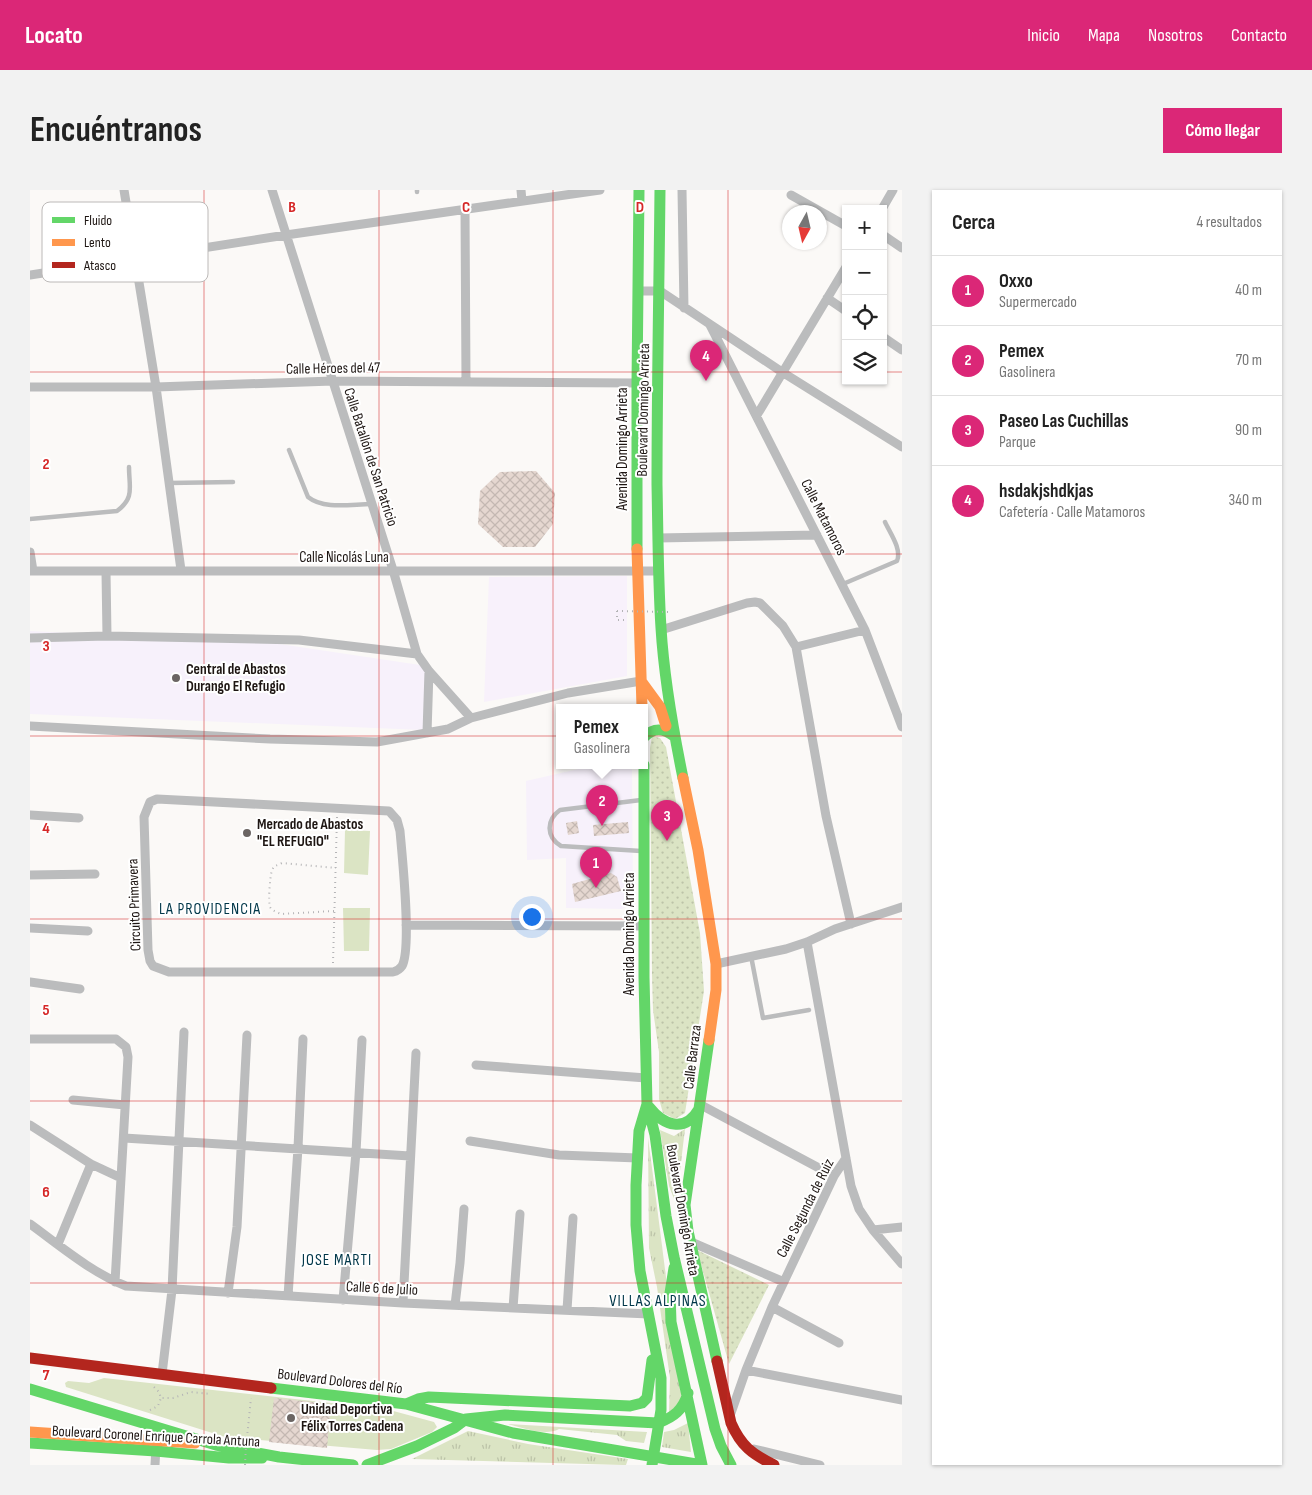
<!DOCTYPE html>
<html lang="es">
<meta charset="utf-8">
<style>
:root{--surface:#fff;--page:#f2f2f2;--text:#222;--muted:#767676;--line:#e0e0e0;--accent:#db2777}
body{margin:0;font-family:"Sofia Sans Condensed",sans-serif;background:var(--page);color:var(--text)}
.controls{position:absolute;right:15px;top:15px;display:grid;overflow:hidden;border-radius:0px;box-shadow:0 1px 4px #0004}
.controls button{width:45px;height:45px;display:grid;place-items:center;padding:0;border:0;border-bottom:1px solid var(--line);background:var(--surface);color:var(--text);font:25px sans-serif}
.compass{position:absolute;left:752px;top:15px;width:45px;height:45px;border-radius:50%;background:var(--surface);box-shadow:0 1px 4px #0004;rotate:188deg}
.you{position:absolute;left:501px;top:726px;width:18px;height:18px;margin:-12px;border:4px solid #fff;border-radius:50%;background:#1a73e8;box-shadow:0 0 0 8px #1a73e833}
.badge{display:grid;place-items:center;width:32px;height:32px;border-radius:50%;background:var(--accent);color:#fff;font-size:16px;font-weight:700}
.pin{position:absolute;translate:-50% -41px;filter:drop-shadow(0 1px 2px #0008)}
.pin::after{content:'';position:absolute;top:26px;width:18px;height:15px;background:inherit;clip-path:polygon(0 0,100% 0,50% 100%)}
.popup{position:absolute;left:526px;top:514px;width:92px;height:65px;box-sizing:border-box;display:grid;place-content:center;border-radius:0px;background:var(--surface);filter:drop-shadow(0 1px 4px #0005);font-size:16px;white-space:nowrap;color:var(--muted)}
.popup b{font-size:19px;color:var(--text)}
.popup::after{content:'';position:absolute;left:50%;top:100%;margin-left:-10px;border:10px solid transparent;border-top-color:var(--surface)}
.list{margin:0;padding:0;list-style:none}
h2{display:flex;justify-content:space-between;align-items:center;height:65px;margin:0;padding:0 20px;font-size:21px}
h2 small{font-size:16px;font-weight:400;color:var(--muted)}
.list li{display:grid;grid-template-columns:32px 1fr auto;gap:15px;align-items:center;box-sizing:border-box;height:70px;padding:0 20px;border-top:1px solid var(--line)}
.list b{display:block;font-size:19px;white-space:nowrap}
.list p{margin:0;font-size:16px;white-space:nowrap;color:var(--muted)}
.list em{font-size:16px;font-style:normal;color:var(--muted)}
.icon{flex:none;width:28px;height:28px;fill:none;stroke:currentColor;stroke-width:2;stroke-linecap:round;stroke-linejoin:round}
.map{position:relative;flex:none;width:872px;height:1275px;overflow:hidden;border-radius:0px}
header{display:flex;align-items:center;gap:30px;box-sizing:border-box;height:70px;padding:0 25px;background:var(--accent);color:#fff}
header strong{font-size:24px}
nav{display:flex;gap:28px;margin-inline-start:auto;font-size:18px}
.intro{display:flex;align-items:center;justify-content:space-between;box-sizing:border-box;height:120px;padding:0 30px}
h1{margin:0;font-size:35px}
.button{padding:12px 22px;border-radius:0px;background:var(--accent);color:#fff;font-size:18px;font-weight:700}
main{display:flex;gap:30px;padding:0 30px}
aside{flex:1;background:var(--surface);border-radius:0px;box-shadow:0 1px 4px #0004}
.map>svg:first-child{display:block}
</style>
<header>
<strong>Locato</strong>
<nav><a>Inicio</a><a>Mapa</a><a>Nosotros</a><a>Contacto</a></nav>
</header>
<div class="intro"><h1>Encuéntranos</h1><a class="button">Cómo llegar</a></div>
<main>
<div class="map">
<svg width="872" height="1275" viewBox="0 0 872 1275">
<defs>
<pattern id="grass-tufts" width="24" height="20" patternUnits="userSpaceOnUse" patternTransform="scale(1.25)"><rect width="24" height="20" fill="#dbe4c4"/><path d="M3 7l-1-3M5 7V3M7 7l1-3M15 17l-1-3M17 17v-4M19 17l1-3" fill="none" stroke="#bcc3a8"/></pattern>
<pattern id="park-dots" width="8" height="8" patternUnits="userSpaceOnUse" patternTransform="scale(1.25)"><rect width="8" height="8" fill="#dbe4c4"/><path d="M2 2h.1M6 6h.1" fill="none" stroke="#bcc3a8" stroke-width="1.8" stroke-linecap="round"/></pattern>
<pattern id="building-cross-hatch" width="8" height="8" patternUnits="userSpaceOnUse" patternTransform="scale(1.25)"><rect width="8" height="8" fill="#e5d7d0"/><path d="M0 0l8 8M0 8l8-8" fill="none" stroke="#c4b8b2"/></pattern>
</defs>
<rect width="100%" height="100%" fill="#fbf9f7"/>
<path fill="#f7f1fb" d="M 0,441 L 243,453 L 390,475 L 398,483 L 393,540 L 0,524 Z
M 566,575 L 602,575 L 603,712 L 592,719 L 536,718 L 536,668 L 497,670 L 496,591 Z"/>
<path fill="#f8f1fb" d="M 597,386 L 597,486 L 454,512 L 459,387 Z"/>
<path fill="url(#grass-tufts)" d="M 655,939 L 646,1014 L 639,996 L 630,940 L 644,946 Z
M 618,948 C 630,1036 640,1123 652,1210 L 639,1223 L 640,1188 L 627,1097 L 619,1058 Z
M 658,1233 L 661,1262 L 632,1257 L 634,1242 L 644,1240 Z
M 477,1234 L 617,1242 L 614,1253 L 596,1251 L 587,1245 L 529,1239 C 515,1247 492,1237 477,1234 Z
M 438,1241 L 498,1254 L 598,1269 L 596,1275 L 593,1275 L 382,1269 Z"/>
<path fill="url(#park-dots)" d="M 622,546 L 630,548 L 636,557 L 670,743 L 674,801 L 655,923 L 645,929 L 633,923 L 629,909 L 629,862 L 623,820 L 622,785 L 620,558 Z
M 667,1060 L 739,1095 L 699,1174 Z"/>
<path fill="#dbe4c4" d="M 315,640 L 340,641 L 338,685 L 314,683 Z
M 313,718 L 340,718 L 339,761 L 314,761 Z
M 74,1188 L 356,1219 L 404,1232 L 407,1237 L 402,1242 L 361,1259 L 347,1260 L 195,1247 L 36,1197 L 35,1193 L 38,1191 L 59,1193 Z"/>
<path fill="url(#building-cross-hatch)" d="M 506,281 L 525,303 L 523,334 L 505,357 L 473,357 L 448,334 L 450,301 L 470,282 Z
M 547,631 L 549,643 L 538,645 L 536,633 Z
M 598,632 L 599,643 L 564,646 L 563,635 Z
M 581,683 L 587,687 L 591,701 L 545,712 L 542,694 Z
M 244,1208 L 301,1214 L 297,1258 L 239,1252 Z"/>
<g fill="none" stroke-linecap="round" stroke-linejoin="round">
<path stroke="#b4b4b6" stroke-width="2" stroke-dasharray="1 4" stroke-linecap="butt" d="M 587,421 L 587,430 L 595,430
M 304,721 L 251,724 C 247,722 242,721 240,717 C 238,712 240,686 242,680 C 244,676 247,675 252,673 L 306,678
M 303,773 L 307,627
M 124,1197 L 129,1202 L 131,1208 L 143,1208 L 161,1202 L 181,1204
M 120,1220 L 128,1216 L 131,1208
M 217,1248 L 221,1208"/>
<path stroke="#bbbcbd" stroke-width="4.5" d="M 387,2 L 387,0
M 259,260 L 278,307 C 294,320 322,314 341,314
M 139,293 L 203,292
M 0,329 L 87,321 C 105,308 99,297 99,277
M 813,394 L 867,371 C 872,359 860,343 855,332
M 611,661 L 531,656 C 516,647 516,630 530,620 L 611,610
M 721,766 L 733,828 L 779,820"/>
<path stroke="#bbbcbd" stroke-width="9" d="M 94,0 L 126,197 L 151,380
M 242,0 L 363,380 L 387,464 L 399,481 L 441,528
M 491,0 L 492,11
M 652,0 L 654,118
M 761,5 L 816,36
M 435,19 L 436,191
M 852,19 L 863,0
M 853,45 L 872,58
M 0,85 L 256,45 L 570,0
M 608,101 L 630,101 L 752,182 L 872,257
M 797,108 L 816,121
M 680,135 L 835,440 L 872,537
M 853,147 L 872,160
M 0,197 L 126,197 L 303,191 L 606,193
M 727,225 L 816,77
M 628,348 L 787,345
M 0,362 L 3,381
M 0,381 L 628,381
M 76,382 L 77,446
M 631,440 L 717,413 L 725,412 L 730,413 L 753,436 L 766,457 L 796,626 L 821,734
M 0,448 L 77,446 L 269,450 L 387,464
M 766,457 L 835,440
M 0,536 L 240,549 L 347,552 L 418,539 L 441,528 L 538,503 L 611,491
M 397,543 L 399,481
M 127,609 L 359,621 L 367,630 L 370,641 C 372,665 382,758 372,776 C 370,779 367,781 363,782 L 139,782 L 123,776 L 120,771 L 118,760 L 114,627 L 120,612 Z
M 0,625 L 49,628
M 0,685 L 65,684
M 376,735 L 613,736
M 0,738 L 58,741
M 777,752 L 821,996 L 829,1019 L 843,1040 L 872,1074
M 686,774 L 756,759 L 777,752 L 805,739 L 872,717
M 0,792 L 50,799
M 0,849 L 86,849 L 96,857 L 98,867 L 85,1092
M 446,875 L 616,888
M 43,910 L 95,915
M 671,915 L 804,986
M 0,935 L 61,974 L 91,988
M 94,948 L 380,966
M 440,951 L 529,965 L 608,968
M 0,1034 C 29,1055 62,1083 96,1096 L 373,1113 L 619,1124
M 843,1040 L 872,1037
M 661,1052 L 754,1092
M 28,1054 L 61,974
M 198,1103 L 207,1037 L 217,845
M 258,1106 L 268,958 L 273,849
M 313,1110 L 326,962 L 332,850
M 373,1113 L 386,863
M 425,1115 L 430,1073 L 434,1019
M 742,1117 L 809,1153
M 483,1118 L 490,1024
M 537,1120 L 543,1028
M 716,1180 L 872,1210
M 132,1184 L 142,1100 L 154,842
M 701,1223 L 716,1180 L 742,1117 L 804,986 L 816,968
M 724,1259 L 790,1275
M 125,1275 L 126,1257"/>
<path stroke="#63d668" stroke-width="11" d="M 630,0 C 629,98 627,197 627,295 C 628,343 628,390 631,438 C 634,488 643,539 653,588
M 607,359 L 607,194 L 609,0
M 614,547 C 624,537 633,538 644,546
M 614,575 L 614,787 L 617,914 L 625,945 L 636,1026 L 644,1067 L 685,1239 L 691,1256 L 701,1275
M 679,850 L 655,1015 L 658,1041 L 687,1171
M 617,914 L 609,941 L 606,995 L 606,1035 L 610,1081 L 631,1188 L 631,1220 L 622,1275
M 619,917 C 634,936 655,943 669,919
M 644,1078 L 640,1103 L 641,1132 L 672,1275
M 241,1198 L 376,1214 L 483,1243 L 672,1275
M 0,1199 L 186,1255 L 249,1267 L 323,1275
M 376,1214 L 388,1209 L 399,1207 L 600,1216 L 612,1213 L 617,1208 L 622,1170
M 0,1253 L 126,1261 L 199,1268 L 232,1268
M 337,1275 L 387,1256 L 424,1238 L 436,1229 L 475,1225 L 628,1233 C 644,1227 653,1220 658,1203"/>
<path stroke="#ff974d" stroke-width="11" d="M 607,359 L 612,517
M 611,491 L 630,517 L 636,536
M 653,588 L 668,660 L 686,774 L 686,800 L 679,850
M 0,1242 L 165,1253"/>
<path stroke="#b3261e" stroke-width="11" d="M 0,1168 L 241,1198
M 687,1171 L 701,1233 C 711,1256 722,1264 744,1275"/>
<path stroke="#b4b4b6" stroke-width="2" stroke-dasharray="1 4" stroke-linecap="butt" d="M 587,421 L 639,422
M 215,1275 L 216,1255"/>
</g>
<path fill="none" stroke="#d62828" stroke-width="1" stroke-opacity="0.55" d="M 174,0 L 174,1275M 349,0 L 349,1275M 523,0 L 523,1275M 698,0 L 698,1275M 0,182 L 816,182M 853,182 L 872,182M 0,364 L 872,364M 0,546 L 872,546M 0,729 L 872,729M 0,911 L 872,911M 0,1093 L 872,1093"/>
<g fill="#6b6563" stroke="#fff" stroke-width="2">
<circle cx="146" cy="488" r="5"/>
<circle cx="217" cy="643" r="5"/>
<circle cx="261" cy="1228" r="5"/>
</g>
<g text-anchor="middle" stroke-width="4" stroke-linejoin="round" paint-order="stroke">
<g font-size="15" fill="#1e1613" stroke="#fff">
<text transform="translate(303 178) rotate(-1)" y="5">Calle Héroes del 47</text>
<text transform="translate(613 220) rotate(-89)" y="5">Boulevard Domingo Arrieta</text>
<text transform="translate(592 259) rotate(-90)" y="5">Avenida Domingo Arrieta</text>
<text transform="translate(341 267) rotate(72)" y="5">Calle Batallón de San Patricio</text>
<text transform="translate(794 327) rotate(63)" y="5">Calle Matamoros</text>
<text x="314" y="372">Calle Nicolás Luna</text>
<text transform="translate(104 715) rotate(-92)" y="5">Circuito Primavera</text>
<text transform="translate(599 744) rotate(-90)" y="5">Avenida Domingo Arrieta</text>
<text transform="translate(662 867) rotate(-83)" y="5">Calle Barraza</text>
<text transform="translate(775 1018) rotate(-63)" y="5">Calle Segunda de Ruiz</text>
<text transform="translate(653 1020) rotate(80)" y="5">Boulevard Domingo Arrieta</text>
<text transform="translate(352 1098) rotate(3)" y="5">Calle 6 de Julio</text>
<text transform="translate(310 1191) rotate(7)" y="5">Boulevard Dolores del Río</text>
<text transform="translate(126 1246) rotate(3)" y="5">Boulevard Coronel Enrique Carrola Antuna</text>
</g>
<g font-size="15" font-weight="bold" fill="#1e1613" stroke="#fff" text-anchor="start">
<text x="156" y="484">Central de Abastos<tspan x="156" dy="17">Durango El Refugio</tspan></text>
<text x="227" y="639">Mercado de Abastos<tspan x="227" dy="17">"EL REFUGIO"</tspan></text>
<text x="271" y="1224">Unidad Deportiva<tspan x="271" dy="17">Félix Torres Cadena</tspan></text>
</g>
<g font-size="16" letter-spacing="1" fill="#013749" stroke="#fff">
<text x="180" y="724">LA PROVIDENCIA</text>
<text x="307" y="1075">JOSE MARTI</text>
<text x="628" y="1116">VILLAS ALPINAS</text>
</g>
</g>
<rect x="12" y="12" width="166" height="80" rx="8" fill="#fff" stroke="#bcb9b8" stroke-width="1"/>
<rect x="22" y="27" width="23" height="6" fill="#63d668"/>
<rect x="22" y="49" width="23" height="7" fill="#ff974d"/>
<rect x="22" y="72" width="23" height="6" fill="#b3261e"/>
<g font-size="14" fill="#1e1613">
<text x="54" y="35">Fluido</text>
<text x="54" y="57">Lento</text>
<text x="54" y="80">Atasco</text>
</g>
<g font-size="16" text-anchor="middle" font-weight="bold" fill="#d62828" stroke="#fff" stroke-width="4" stroke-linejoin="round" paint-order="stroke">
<text x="262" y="22">B</text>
<text x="436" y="22">C</text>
<text x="610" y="22">D</text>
<text x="16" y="279">2</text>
<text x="16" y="461">3</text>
<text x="16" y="643">4</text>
<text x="16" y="825">5</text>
<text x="16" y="1007">6</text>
<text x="16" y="1190">7</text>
</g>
</svg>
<div class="controls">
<button>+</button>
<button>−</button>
<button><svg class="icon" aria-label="locate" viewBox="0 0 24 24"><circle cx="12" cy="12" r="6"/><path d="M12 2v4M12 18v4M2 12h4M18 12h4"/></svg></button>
<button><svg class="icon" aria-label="layers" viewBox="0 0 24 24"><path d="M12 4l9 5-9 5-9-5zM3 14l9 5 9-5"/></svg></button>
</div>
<svg class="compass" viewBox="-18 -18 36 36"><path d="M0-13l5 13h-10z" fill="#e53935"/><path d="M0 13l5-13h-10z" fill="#767676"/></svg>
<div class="you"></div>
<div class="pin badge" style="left:566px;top:698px">1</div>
<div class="pin badge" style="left:572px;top:636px">2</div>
<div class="popup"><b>Pemex</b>Gasolinera</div>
<div class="pin badge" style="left:637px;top:651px">3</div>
<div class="pin badge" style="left:676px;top:191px">4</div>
</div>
<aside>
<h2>Cerca<small>4 resultados</small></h2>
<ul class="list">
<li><span class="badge">1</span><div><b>Oxxo</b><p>Supermercado</p></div><em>40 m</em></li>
<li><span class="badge">2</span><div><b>Pemex</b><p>Gasolinera</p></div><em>70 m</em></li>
<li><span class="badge">3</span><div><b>Paseo Las Cuchillas</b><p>Parque</p></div><em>90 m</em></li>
<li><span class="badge">4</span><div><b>hsdakjshdkjas</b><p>Cafetería · Calle Matamoros</p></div><em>340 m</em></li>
</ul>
</aside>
</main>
